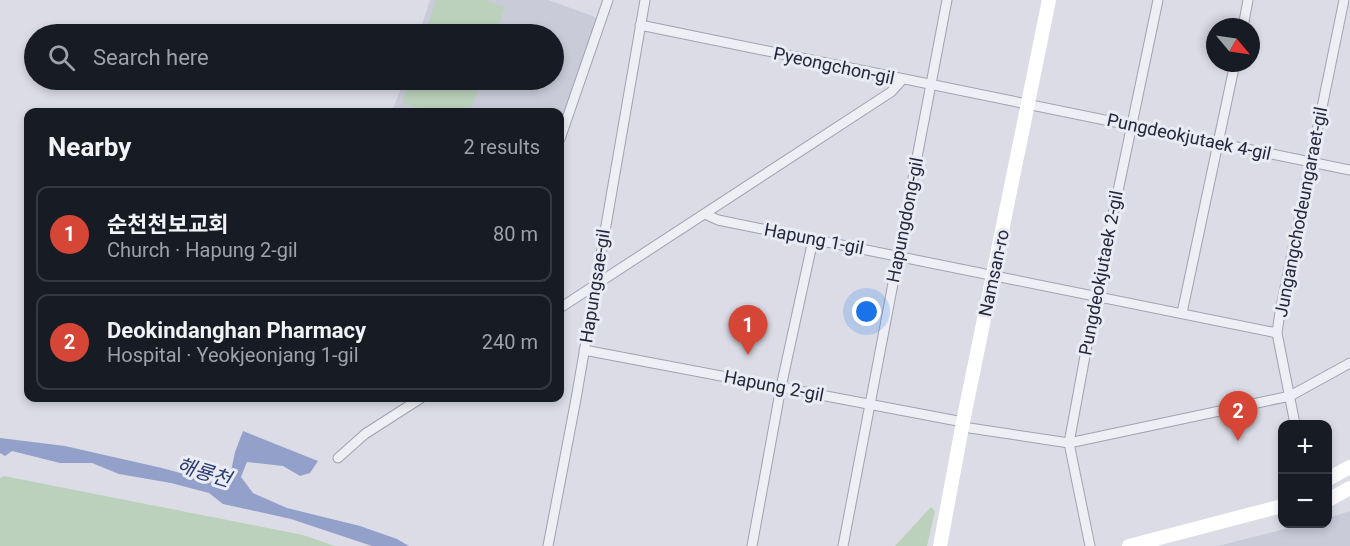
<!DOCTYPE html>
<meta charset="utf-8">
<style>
:root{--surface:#171b24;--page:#20242c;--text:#f1f3f6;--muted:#9ea1a6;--line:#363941;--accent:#d54636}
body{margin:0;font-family:Roboto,"Noto Sans KR",sans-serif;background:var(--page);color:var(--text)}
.controls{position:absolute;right:18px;bottom:18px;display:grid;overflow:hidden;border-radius:12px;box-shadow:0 3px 9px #0003}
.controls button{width:54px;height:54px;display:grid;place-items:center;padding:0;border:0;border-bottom:2px solid var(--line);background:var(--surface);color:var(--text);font:30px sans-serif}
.compass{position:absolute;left:1206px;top:18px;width:54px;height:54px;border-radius:50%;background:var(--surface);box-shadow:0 3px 9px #0003;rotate:119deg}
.you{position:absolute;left:867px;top:312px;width:21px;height:21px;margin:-15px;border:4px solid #fff;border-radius:50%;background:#1a73e8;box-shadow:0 0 0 9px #1a73e833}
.badge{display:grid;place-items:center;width:39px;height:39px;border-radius:50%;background:var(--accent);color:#fff;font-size:20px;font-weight:700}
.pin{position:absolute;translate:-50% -50px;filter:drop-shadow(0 2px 3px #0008)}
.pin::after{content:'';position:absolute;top:32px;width:21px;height:18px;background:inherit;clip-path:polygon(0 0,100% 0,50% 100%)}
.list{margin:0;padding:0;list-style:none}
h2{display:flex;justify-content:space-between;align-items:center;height:78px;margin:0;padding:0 24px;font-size:26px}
h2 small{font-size:20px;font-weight:400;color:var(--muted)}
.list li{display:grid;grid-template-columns:39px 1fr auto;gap:18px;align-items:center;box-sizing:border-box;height:96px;margin:0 12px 12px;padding:0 12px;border:2px solid var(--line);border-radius:12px}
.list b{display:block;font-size:22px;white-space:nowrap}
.list p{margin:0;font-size:20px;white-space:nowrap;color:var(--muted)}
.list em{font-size:20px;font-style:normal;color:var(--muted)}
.icon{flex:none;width:33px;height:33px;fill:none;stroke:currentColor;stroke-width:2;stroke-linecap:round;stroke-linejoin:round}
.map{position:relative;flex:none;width:1350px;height:546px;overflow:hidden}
.search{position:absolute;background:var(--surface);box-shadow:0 3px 9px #0003;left:24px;top:24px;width:540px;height:66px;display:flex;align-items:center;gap:15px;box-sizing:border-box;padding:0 21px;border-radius:33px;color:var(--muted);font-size:22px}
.panel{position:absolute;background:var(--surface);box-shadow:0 3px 9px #0003;left:24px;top:108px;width:540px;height:294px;border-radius:12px}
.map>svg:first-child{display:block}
</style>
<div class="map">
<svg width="1350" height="546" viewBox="0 0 1350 546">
<rect width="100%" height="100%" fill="#dbdce6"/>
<path fill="#c9cbd9" d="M 430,0 L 548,0 L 601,19 L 560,139 L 560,112 L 392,112 L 404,80 L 554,80 L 554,34 L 419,34 Z
M 1350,511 L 1350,546 L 1218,546 L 1305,524 L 1328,524 L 1328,518 Z"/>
<path fill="#bbd1bb" d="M 436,0 L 486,0 L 505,7 L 496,34 L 425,34 Z
M 410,80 L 481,80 L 470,112 L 429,112 L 402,103 Z
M 4,476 L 303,535 L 335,546 L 0,546 L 0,478 Z
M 931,507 L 935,511 L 927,546 L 895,546 Z"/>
<path fill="#93a0c9" d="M 243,431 L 318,461 L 310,473 L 300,476 L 283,466 L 247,462 L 241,477 L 253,493 L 287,508 L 360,526 L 397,539 L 409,546 L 372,546 L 291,519 L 223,504 L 209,493 L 171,483 L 119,474 L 92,463 L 60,463 L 12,451 L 5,456 L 0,453 L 0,438 L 65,446 L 162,468 L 228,486 L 235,452 Z"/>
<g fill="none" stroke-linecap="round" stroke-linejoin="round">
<defs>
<path id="street" d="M 640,25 L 1350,170
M 1243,27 L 1248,0
M 560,139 L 608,0
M 705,214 L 718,220 L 1277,333
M 560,308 L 891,92 L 902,80
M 1182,313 L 1235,63
M 584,350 L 963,422
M 1295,424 L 1277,333 L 1280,312 L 1344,0
M 963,427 L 1069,443 L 1290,396 L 1350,363
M 338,458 L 365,434 L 421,398
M 548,546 L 576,399 L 645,0
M 752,546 L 781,387 L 813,240
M 843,546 L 947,0
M 1090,546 L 1069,443 L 1096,296 L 1158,0"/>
</defs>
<use href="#street" stroke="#a0a2b0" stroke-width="11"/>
<use href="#street" stroke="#eeeef5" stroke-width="9"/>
<path stroke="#fff" stroke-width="14" d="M 1328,479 L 1350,467
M 1328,500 L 1350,488
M 940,546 L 963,422 L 1049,0
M 1129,546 L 1282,506"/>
</g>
<g text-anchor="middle" stroke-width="6" stroke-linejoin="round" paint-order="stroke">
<g font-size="18" fill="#24273d" stroke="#eaecf4">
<text transform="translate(834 66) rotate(12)" y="6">Pyeongchon-gil</text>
<text transform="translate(1189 137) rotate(12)" y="6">Pungdeokjutaek 4-gil</text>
<text transform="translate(1301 212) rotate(-79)" y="6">Jungangchodeungaraet-gil</text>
<text transform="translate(905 220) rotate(-79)" y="6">Hapungdong-gil</text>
<text transform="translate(814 239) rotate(11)" y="6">Hapung 1-gil</text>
<text transform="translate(994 273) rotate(-78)" y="6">Namsan-ro</text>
<text transform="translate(1101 273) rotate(-79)" y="6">Pungdeokjutaek 2-gil</text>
<text transform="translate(595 286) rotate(-81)" y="6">Hapungsae-gil</text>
<text transform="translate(774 386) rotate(11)" y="6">Hapung 2-gil</text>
</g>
<g font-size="20" font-style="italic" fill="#2c3a73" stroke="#eaecf4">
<text transform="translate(204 472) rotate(17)" y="7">해룡천</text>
</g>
</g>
</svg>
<div class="controls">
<button>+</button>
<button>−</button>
</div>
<svg class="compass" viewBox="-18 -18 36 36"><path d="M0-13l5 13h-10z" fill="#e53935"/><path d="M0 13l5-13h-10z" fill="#9ea1a6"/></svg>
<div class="you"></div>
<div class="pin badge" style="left:748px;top:355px">1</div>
<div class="pin badge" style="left:1238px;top:441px">2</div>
<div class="search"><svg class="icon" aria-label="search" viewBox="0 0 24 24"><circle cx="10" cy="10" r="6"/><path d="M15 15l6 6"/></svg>Search here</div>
<section class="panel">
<h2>Nearby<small>2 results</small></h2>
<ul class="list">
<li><span class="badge">1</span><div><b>순천천보교회</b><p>Church · Hapung 2-gil</p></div><em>80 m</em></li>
<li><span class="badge">2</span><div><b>Deokindanghan Pharmacy</b><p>Hospital · Yeokjeonjang 1-gil</p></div><em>240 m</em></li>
</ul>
</section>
</div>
